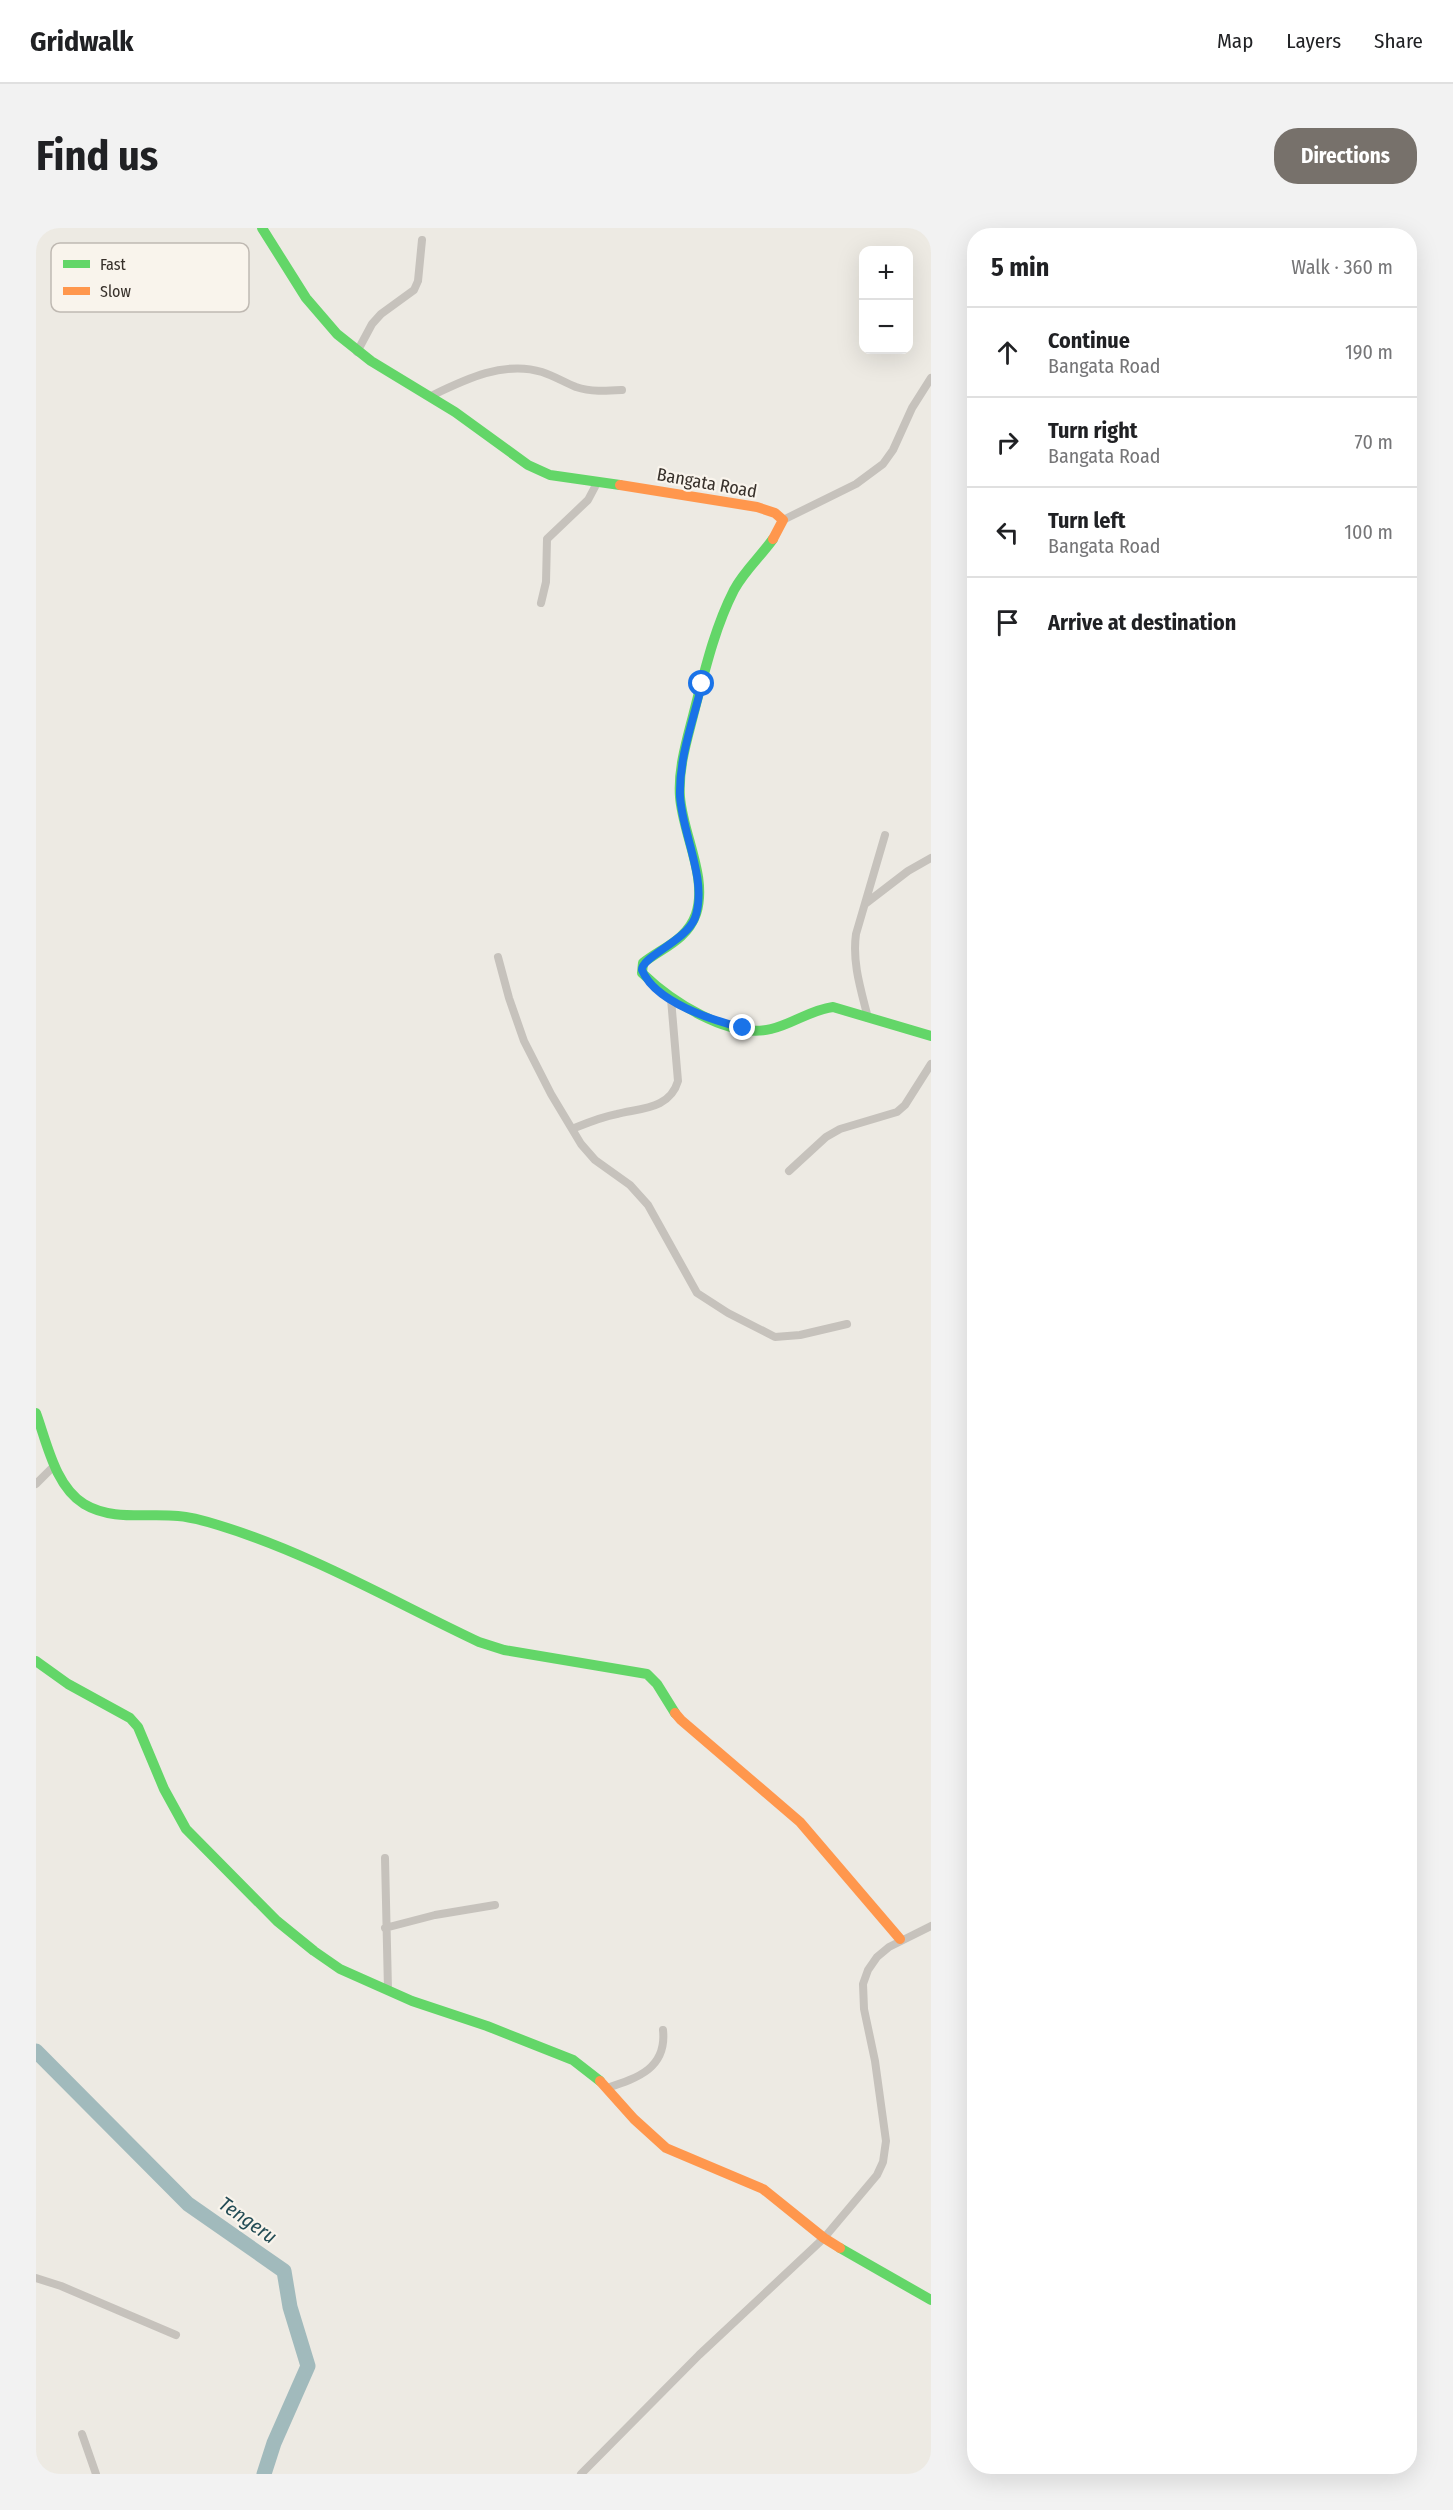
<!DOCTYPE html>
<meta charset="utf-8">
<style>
:root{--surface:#fff;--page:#f2f2f2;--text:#202124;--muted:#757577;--line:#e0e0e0;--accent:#77716b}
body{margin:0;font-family:"Fira Sans Condensed",sans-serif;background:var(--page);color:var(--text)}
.controls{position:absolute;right:18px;top:18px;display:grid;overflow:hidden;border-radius:12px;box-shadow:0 6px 24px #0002}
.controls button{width:54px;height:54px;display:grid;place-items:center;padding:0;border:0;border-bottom:2px solid var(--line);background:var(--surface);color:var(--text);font:30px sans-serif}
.stop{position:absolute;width:18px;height:18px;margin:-14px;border:4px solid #1a73e8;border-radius:50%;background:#fff}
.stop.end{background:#1a73e8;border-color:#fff;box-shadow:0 2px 6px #0008}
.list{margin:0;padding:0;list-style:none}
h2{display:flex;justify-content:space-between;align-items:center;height:78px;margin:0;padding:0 24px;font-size:26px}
h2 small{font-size:20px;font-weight:400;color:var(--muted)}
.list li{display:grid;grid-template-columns:39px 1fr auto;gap:18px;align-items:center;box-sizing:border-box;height:90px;padding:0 24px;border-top:2px solid var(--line)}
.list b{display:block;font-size:22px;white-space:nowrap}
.list p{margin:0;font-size:20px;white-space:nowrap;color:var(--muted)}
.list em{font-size:20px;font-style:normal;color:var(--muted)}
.icon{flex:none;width:33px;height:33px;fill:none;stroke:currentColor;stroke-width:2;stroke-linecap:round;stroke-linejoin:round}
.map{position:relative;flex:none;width:895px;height:2246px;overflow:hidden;border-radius:24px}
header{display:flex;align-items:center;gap:36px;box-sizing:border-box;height:84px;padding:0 30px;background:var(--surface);border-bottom:2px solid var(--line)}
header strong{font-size:28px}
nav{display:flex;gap:33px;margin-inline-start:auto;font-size:21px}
.intro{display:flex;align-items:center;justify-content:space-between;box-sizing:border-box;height:144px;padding:0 36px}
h1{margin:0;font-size:42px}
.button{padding:15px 27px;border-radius:24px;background:var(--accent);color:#fff;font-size:21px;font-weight:700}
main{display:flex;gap:36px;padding:0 36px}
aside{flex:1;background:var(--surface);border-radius:24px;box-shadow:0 6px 24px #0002}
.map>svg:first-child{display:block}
</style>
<header>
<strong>Gridwalk</strong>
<nav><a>Map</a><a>Layers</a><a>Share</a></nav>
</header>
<div class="intro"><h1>Find us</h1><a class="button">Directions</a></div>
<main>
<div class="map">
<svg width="895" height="2246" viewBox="0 0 895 2246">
<rect width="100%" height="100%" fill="#edeae3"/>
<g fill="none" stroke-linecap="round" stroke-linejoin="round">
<path stroke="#a1babc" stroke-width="15" d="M 0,1823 L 152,1976 L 248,2043 L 254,2079 L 272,2138 L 238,2215 L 228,2246"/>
<path stroke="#c6c2bc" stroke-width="8" d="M 321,124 L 336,96 L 345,86 L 378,62 L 382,53 L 386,12
M 395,168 C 428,152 468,132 506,144 C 518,148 528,154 540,159 C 555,164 570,163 586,162
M 747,292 L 820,256 L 847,236 L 857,222 L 876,180 L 895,150
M 505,375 L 510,354 L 511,311 L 552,272 L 561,255
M 829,676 L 872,643 L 895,630
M 462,729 L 473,770 L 488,813 L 515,866 L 545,916 L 559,932 L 594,957 L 612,977 L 661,1065 L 692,1085 L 739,1109 L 764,1107 L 811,1096
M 832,790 C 825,762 816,735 820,706 L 849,607
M 536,901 C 551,895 565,889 581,886 C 605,880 634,881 642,853 L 635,771
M 753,943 L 790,909 L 804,901 L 861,884 L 869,877 L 895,836
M 0,1256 L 19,1237
M 349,1630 L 352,1762
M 349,1700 L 399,1687 L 459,1677
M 571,1860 C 602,1850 631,1840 627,1802
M 0,2050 L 25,2058 L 140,2107
M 46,2206 L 60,2246
M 545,2246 L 663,2127 L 788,2010 L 841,1947 L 847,1934 L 850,1913 L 839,1833 L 828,1781 L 827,1756 L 832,1742 L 841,1729 L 853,1719 L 895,1698"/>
<path stroke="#63d668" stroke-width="10" d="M 226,0 L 270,70 L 301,106 L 335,133 L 419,184 L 492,237 L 514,247 L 584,257
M 737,311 C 725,328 708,343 698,362 C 678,401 668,446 657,488 C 650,515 642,542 644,569 C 647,607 672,649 660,686 C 651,712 626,720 607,735 L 606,745 C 635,773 692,811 735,801 C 757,796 774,782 797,779 L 895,808
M 0,1185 C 11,1215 19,1258 48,1276 C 76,1293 111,1285 142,1288 C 155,1289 169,1293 182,1297 C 274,1325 356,1373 443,1414 L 468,1422 L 611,1446 L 621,1456 L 639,1485
M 0,1433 L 32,1456 L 94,1490 L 102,1499 L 128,1561 L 150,1601 L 241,1693 L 278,1723 L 304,1741 L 376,1773 L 451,1798 L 537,1832 L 564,1853
M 804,2020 L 895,2072"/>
<path stroke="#ff974d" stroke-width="10" d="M 584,257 L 721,279 L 739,285 L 747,292 L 737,311
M 639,1485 L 645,1492 L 764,1594 L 864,1711
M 564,1853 L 598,1891 L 630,1920 L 727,1961 L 788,2010 L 804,2020"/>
</g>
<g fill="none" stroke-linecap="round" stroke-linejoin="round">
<path stroke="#1a73e8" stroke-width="8" d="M 666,456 C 657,494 643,529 644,568 C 646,606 672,652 659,690 C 650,713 605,729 606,742 C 619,774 676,792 707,800"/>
</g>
<g text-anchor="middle" stroke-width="4.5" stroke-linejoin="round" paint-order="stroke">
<g font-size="18" fill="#37302a" stroke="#f9f4ec">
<text transform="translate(671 255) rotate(10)" y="6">Bangata Road</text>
</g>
<g font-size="20" font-style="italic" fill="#234c55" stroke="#f9f4ec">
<text transform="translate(212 1992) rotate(35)" y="7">Tengeru</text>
</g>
</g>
<rect x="15" y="15" width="198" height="69" rx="9" fill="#f9f4ec" stroke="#bfb9b2" stroke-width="1.5"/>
<rect x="27" y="32" width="27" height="8" fill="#63d668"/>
<rect x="27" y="59" width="27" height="8" fill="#ff974d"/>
<g font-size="16" fill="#37302a">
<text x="64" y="42">Fast</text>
<text x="64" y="69">Slow</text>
</g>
</svg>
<div class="controls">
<button>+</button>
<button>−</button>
</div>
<div class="stop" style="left:666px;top:456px"></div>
<div class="stop end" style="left:707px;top:800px"></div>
</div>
<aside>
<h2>5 min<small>Walk · 360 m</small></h2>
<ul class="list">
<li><svg class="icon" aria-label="ahead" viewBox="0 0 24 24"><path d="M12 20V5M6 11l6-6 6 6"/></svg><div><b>Continue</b><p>Bangata Road</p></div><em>190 m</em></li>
<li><svg class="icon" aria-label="right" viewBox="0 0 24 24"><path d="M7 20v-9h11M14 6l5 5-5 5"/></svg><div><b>Turn right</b><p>Bangata Road</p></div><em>70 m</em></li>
<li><svg class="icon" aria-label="left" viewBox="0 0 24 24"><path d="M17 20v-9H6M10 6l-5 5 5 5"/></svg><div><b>Turn left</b><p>Bangata Road</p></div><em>100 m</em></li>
<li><svg class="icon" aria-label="arrive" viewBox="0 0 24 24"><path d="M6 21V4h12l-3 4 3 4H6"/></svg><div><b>Arrive at destination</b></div></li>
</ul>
</aside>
</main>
